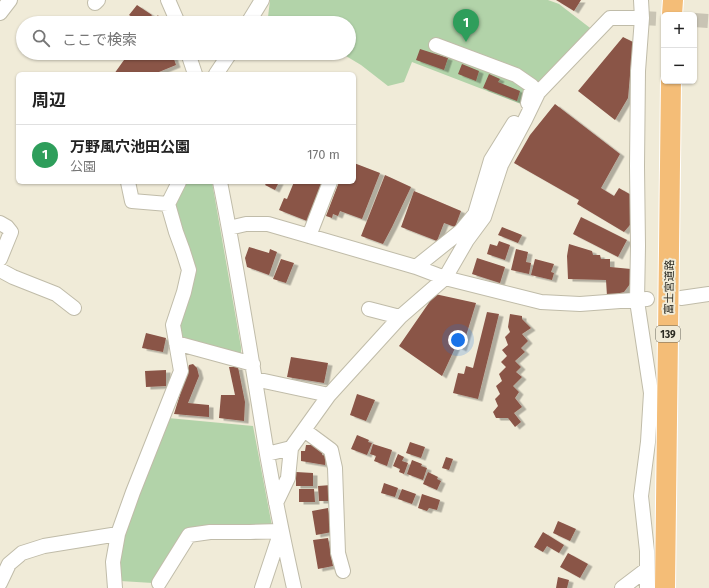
<!DOCTYPE html>
<html lang="ja">
<meta charset="utf-8">
<style>
:root{--surface:#fff;--page:#f2f2f2;--text:#222;--muted:#767676;--line:#e0e0e0;--accent:#0b8043}
body{margin:0;font-family:"Fira Sans","Noto Sans JP",sans-serif;background:var(--page);color:var(--text)}
.controls{position:absolute;right:12px;top:12px;display:grid;overflow:hidden;border-radius:6px;box-shadow:0 1px 3px #0004}
.controls button{width:36px;height:36px;display:grid;place-items:center;padding:0;border:0;border-bottom:1px solid var(--line);background:var(--surface);color:var(--text);font:20px sans-serif}
.you{position:absolute;left:458px;top:340px;width:14px;height:14px;margin:-10px;border:3px solid #fff;border-radius:50%;background:#1a73e8;box-shadow:0 0 0 6px #1a73e833}
.badge{display:grid;place-items:center;width:26px;height:26px;border-radius:50%;background:var(--accent);color:#fff;font-size:13px;font-weight:700}
.pin{position:absolute;translate:-50% -33px;filter:drop-shadow(0 1px 2px #0008)}
.pin::after{content:'';position:absolute;top:21px;width:14px;height:12px;background:inherit;clip-path:polygon(0 0,100% 0,50% 100%)}
.list{margin:0;padding:0;list-style:none}
h2{display:flex;justify-content:space-between;align-items:center;height:52px;margin:0;padding:0 16px;font-size:17px}
h2 small{font-size:13px;font-weight:400;color:var(--muted)}
.list li{display:grid;grid-template-columns:26px 1fr auto;gap:12px;align-items:center;box-sizing:border-box;height:60px;padding:0 16px;border-top:1px solid var(--line)}
.list b{display:block;font-size:15px;white-space:nowrap}
.list p{margin:0;font-size:13px;white-space:nowrap;color:var(--muted)}
.list em{font-size:13px;font-style:normal;color:var(--muted)}
.icon{flex:none;width:22px;height:22px;fill:none;stroke:currentColor;stroke-width:2;stroke-linecap:round;stroke-linejoin:round}
.map{position:relative;flex:none;width:709px;height:588px;overflow:hidden}
.search{position:absolute;background:var(--surface);box-shadow:0 1px 3px #0004;left:16px;top:16px;width:340px;height:44px;display:flex;align-items:center;gap:10px;box-sizing:border-box;padding:0 14px;border-radius:22px;color:var(--muted);font-size:15px}
.panel{position:absolute;background:var(--surface);box-shadow:0 1px 3px #0004;left:16px;top:72px;width:340px;height:112px;border-radius:6px}
.map>svg:first-child{display:block}
</style>
<div class="map">
<svg width="709" height="588" viewBox="0 0 709 588">
<defs>
<filter id="shadow"><feDropShadow dx="4.5" dy="2.5" stdDeviation="0" flood-color="#0004"/></filter>
</defs>
<rect width="100%" height="100%" fill="#f0ebd8"/>
<path fill="#b2d3a9" d="M 270,0 L 548,0 L 559,4 L 594,31 L 535,92 L 521,104 L 412,62 L 404,82 L 388,86 L 361,65 L 341,53 L 349,53 L 349,23 L 277,23 L 268,17 Z
M 186,182 L 212,182 L 241,347 L 241,355 L 183,339 L 179,326 L 191,292 L 174,205 Z
M 168,418 L 253,426 L 272,526 L 210,526 L 187,528 L 153,583 L 120,581 L 119,560 L 122,535 Z"/>
<path fill="#8a5447" filter="url(#shadow)" d="M 556,0 L 581,0 L 574,11 Z
M 137,5 L 152,15 L 146,23 L 141,23 L 129,15 Z
M 158,15 L 161,23 L 152,23 Z
M 75,19 L 80,23 L 71,23 Z
M 623,37 L 633,42 L 628,98 L 615,120 L 578,91 Z
M 420,49 L 448,58 L 444,70 L 416,60 Z
M 129,53 L 172,53 L 176,65 L 154,74 L 134,74 L 133,72 L 129,74 L 114,74 Z
M 462,64 L 479,71 L 476,81 L 458,74 Z
M 489,74 L 500,79 L 498,82 L 520,91 L 517,101 L 483,88 Z
M 555,104 L 620,154 L 601,188 L 614,196 L 619,188 L 633,196 L 635,219 L 624,232 L 577,204 L 579,200 L 514,163 L 530,135 Z
M 354,163 L 380,173 L 362,219 L 340,211 L 338,216 L 333,214 L 332,218 L 326,216 L 339,182 L 354,182 Z
M 385,175 L 411,187 L 392,227 L 383,244 L 361,236 Z
M 267,182 L 279,182 L 275,190 L 265,185 Z
M 294,182 L 322,182 L 307,221 L 279,210 L 284,198 L 287,199 Z
M 414,191 L 461,211 L 455,227 L 444,223 L 437,241 L 401,227 Z
M 581,217 L 627,240 L 618,257 L 573,234 Z
M 502,227 L 522,235 L 518,243 L 498,235 Z
M 499,241 L 510,245 L 505,260 L 487,254 L 490,244 L 497,246 Z
M 569,244 L 592,251 L 593,255 L 600,255 L 601,259 L 610,259 L 610,267 L 631,269 L 630,284 L 624,292 L 607,296 L 606,280 L 568,279 L 567,256 Z
M 249,247 L 269,253 L 270,249 L 277,252 L 269,275 L 247,267 L 245,258 Z
M 516,249 L 528,252 L 526,262 L 531,263 L 529,274 L 511,270 Z
M 477,258 L 505,267 L 500,283 L 472,274 Z
M 281,259 L 294,263 L 286,283 L 273,279 Z
M 535,259 L 554,264 L 551,272 L 554,273 L 552,280 L 531,275 Z
M 435,294 L 476,303 L 462,349 L 456,346 L 442,376 L 399,346 Z
M 487,312 L 499,314 L 478,399 L 453,393 L 458,373 L 464,374 L 466,366 L 473,368 Z
M 510,314 L 522,316 L 522,319 L 531,328 L 522,334 L 528,341 L 521,348 L 525,352 L 515,361 L 521,367 L 516,372 L 522,377 L 513,386 L 519,392 L 515,398 L 522,407 L 514,413 L 521,422 L 515,427 L 508,418 L 496,418 L 493,412 L 498,406 L 495,399 L 500,394 L 496,386 L 502,381 L 499,374 L 506,367 L 501,362 L 507,356 L 502,350 L 508,345 L 505,337 L 510,332 L 508,327 Z
M 146,333 L 166,338 L 163,352 L 142,348 Z
M 291,357 L 328,363 L 324,383 L 287,377 Z
M 193,364 L 197,368 L 199,376 L 188,403 L 209,405 L 209,417 L 174,414 L 189,365 Z
M 229,367 L 238,367 L 245,402 L 244,421 L 219,418 L 221,395 L 235,395 Z
M 166,370 L 166,386 L 146,387 L 145,371 Z
M 357,394 L 375,400 L 366,421 L 350,415 Z
M 357,435 L 369,440 L 368,442 L 372,443 L 367,455 L 351,449 Z
M 410,442 L 425,447 L 421,458 L 406,453 Z
M 373,444 L 392,450 L 387,466 L 374,461 L 376,456 L 370,454 Z
M 306,445 L 316,445 L 316,449 L 323,449 L 322,455 L 326,456 L 325,465 L 301,461 L 301,451 L 305,451 Z
M 398,454 L 404,457 L 402,461 L 408,463 L 404,474 L 399,472 L 400,469 L 393,466 Z
M 446,457 L 453,459 L 449,470 L 442,468 Z
M 412,460 L 422,464 L 421,466 L 427,468 L 423,480 L 407,474 Z
M 296,472 L 313,473 L 313,486 L 296,486 Z
M 428,472 L 438,477 L 437,479 L 441,481 L 437,490 L 423,484 Z
M 384,483 L 398,488 L 395,497 L 381,493 Z
M 331,485 L 332,501 L 319,501 L 318,486 Z
M 299,489 L 314,489 L 315,502 L 299,502 Z
M 402,489 L 416,494 L 412,504 L 398,499 Z
M 422,494 L 440,500 L 437,510 L 429,508 L 427,511 L 418,508 Z
M 328,508 L 332,532 L 316,535 L 312,511 Z
M 558,521 L 576,529 L 570,541 L 553,533 Z
M 543,532 L 564,545 L 559,553 L 547,546 L 543,552 L 534,547 Z
M 328,538 L 333,566 L 318,569 L 313,540 Z
M 568,553 L 588,564 L 580,578 L 560,567 Z
M 558,577 L 569,580 L 567,588 L 556,588 Z"/>
<g fill="none" stroke-linecap="round" stroke-linejoin="round">
<path stroke="#c9c4b4" stroke-width="14" stroke-dasharray="14 7" stroke-linecap="butt" d="M 642,18 L 664,19
M 694,20 L 709,21"/>
<defs>
<path id="minor" d="M 168,0 L 178,23
M 641,0 L 642,18 L 638,71 L 637,166 L 638,246 L 637,301 L 651,393 L 648,442 L 641,496 L 647,551 L 647,588
M 95,3 L 98,0
M 0,13 L 10,0
M 248,23 L 262,0
M 436,45 L 516,75 L 532,86 L 528,103
M 188,53 L 195,74
M 216,74 L 230,53
M 534,97 L 610,18 L 642,18
M 128,182 L 132,201 L 168,204
M 220,182 C 238,272 252,363 267,454 C 275,499 284,543 294,588
M 0,223 L 7,227 L 11,232 L 0,259
M 229,228 L 246,224 L 268,224 L 416,267 L 445,278 L 541,302 L 580,304 L 647,299
M 309,236 L 330,182
M 416,267 L 461,231 L 475,214 L 491,160 L 514,123
M 0,270 L 13,277 L 56,294 L 74,308
M 681,298 L 709,294
M 369,309 L 400,317
M 176,343 L 253,364
M 255,379 L 329,395
M 304,430 L 331,450 L 335,468 L 338,553 L 343,571
M 267,454 L 291,448 L 329,395 L 400,317 L 445,278 L 467,240 L 484,217 L 501,165 L 525,120 L 539,91
M 276,503 L 288,478 L 291,448
M 0,583 L 9,564 L 22,553 L 44,546 L 118,534 L 133,492 L 181,371 L 173,325 L 184,292 L 189,270 L 183,251 L 176,232 L 168,204 L 179,182
M 159,583 L 189,535 L 210,532 L 250,532 L 281,531 L 262,588
M 115,588 L 113,562 L 118,534
M 622,588 L 647,569"/>
<path id="highway" d="M 672,15 L 673,0
M 665,588 L 671,81"/>
</defs>
<use href="#minor" stroke="#c0bca9" stroke-width="16"/>
<use href="#highway" stroke="#fff" stroke-width="22"/>
<use href="#minor" stroke="#fff" stroke-width="14"/>
<use href="#highway" stroke="#f4bd77" stroke-width="20"/>
</g>
<g text-anchor="middle" stroke-width="4" stroke-linejoin="round" paint-order="stroke">
<rect fill="#f0ebd8" stroke="#666459" stroke-width="1" x="656" y="326" width="24" height="16" rx="3"/>
<g font-size="10" font-weight="bold" fill="#2b2a22">
<text x="668" y="338">139</text>
</g>
<g font-size="11" fill="#2b2a22" stroke="#f0ebd8">
<text transform="translate(669 287) rotate(-89)" y="4">富士宮道路</text>
</g>
</g>
</svg>
<div class="controls">
<button>+</button>
<button>−</button>
</div>
<div class="you"></div>
<div class="pin badge" style="left:466px;top:42px;background:#2e9e5b">1</div>
<div class="search"><svg class="icon" aria-label="search" viewBox="0 0 24 24"><circle cx="10" cy="10" r="6"/><path d="M15 15l6 6"/></svg>ここで検索</div>
<section class="panel">
<h2>周辺<small></small></h2>
<ul class="list">
<li><span class="badge" style="background:#2e9e5b">1</span><div><b>万野風穴池田公園</b><p>公園</p></div><em>170 m</em></li>
</ul>
</section>
</div>
